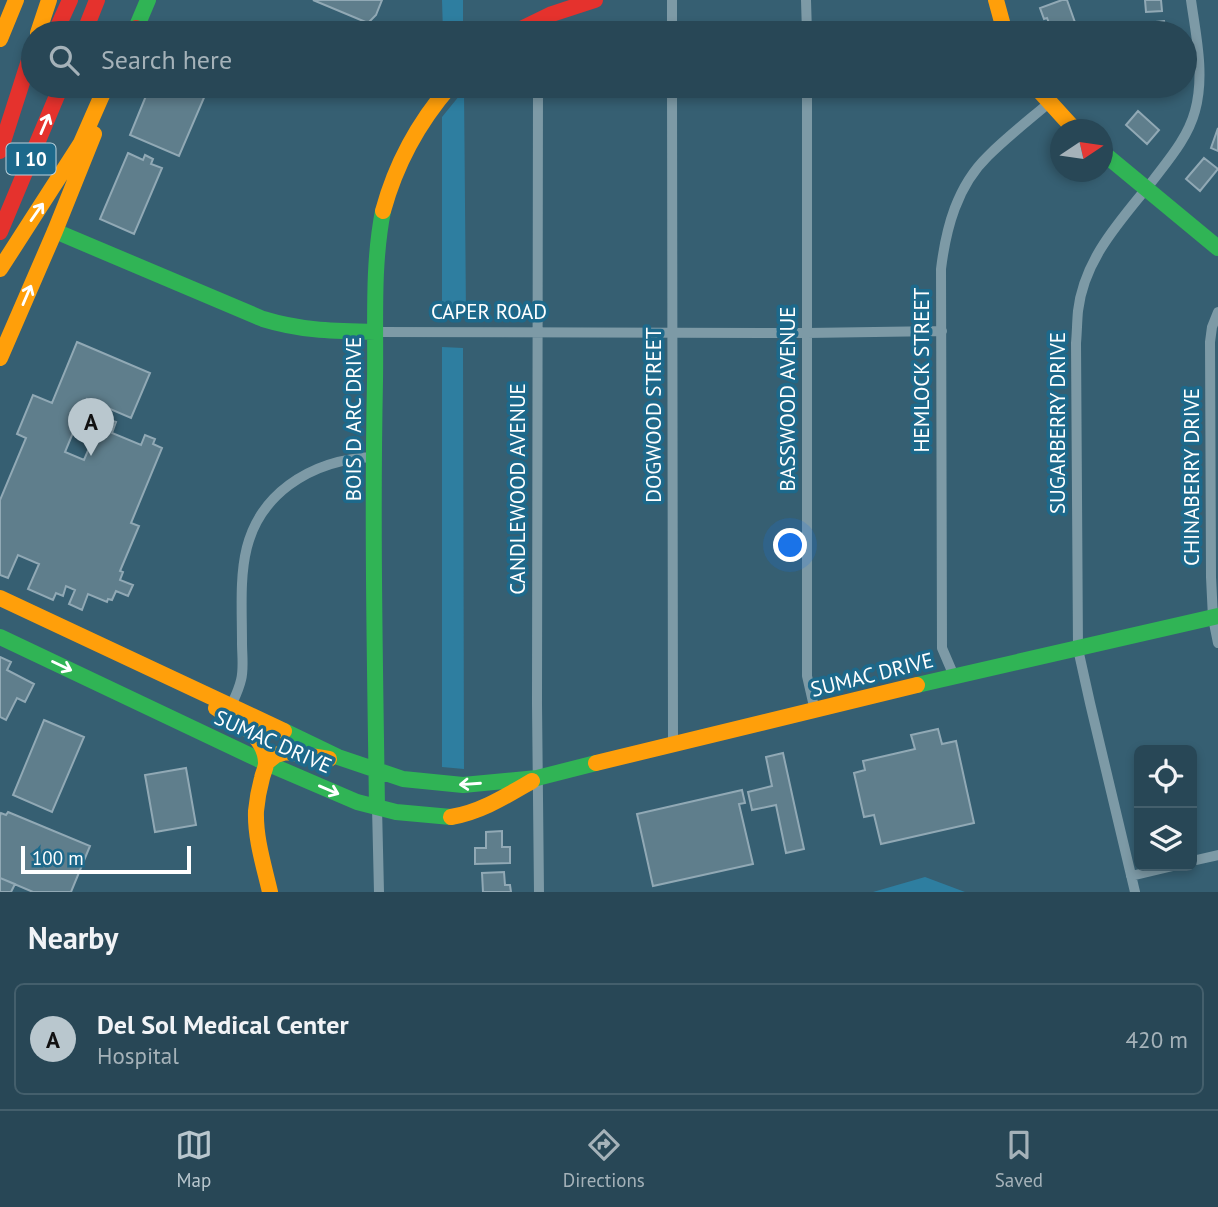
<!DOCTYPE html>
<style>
:root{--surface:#284756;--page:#345160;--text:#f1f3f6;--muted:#a5b2b9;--line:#445f6c;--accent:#b9c7ce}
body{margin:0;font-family:"PT Sans",sans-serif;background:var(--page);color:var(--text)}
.controls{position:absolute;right:21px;bottom:21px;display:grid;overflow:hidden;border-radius:10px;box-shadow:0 4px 10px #0003}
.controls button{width:63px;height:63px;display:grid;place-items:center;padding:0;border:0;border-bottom:2px solid var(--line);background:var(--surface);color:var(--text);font:35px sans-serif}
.compass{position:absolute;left:1050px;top:119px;width:63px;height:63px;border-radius:50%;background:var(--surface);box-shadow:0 4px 10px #0003;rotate:77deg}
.scale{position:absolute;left:21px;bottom:18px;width:170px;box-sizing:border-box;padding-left:7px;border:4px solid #fff;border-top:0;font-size:19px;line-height:24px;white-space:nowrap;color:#fff;-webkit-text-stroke:5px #1d698b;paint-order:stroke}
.you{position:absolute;left:791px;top:546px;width:24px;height:24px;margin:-18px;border:5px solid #fff;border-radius:50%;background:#1a73e8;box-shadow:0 0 0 10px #1a73e833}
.badge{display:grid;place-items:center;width:46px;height:46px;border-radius:50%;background:var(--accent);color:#111;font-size:23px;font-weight:700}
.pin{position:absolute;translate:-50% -58px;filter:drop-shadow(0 2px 4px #0008)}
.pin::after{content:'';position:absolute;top:37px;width:24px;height:21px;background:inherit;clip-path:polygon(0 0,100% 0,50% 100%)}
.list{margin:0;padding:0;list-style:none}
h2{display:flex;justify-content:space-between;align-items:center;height:91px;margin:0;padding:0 28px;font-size:30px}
h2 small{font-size:23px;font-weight:400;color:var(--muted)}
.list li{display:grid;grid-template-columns:46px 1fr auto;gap:21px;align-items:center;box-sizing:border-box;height:112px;margin:0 14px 14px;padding:0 14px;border:2px solid var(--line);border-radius:10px}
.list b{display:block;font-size:26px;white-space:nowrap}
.list p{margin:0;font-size:23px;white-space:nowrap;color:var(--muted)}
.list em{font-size:23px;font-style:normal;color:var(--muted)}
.icon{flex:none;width:38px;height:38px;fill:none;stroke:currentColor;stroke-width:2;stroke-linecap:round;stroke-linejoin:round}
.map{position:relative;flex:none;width:1218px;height:892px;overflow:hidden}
.search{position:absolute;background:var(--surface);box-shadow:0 4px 10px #0003;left:21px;right:21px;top:21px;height:77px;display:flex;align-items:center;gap:18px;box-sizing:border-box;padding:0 24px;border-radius:38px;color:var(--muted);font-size:26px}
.sheet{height:217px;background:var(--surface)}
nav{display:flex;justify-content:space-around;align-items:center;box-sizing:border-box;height:98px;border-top:2px solid var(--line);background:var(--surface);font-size:19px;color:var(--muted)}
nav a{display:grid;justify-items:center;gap:4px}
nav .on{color:var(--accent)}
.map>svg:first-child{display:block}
</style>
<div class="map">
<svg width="1218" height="892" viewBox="0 0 1218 892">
<rect width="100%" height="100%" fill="#365f72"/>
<path fill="#2e7ea0" d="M 442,0 L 463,0 L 463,33 L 443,33 Z
M 464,90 L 466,314 L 442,314 L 442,117 Z
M 442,347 L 463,348 L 464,769 L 442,767 Z
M 925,877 L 965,892 L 873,892 Z"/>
<path fill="#5f7e8c" stroke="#91a9b5" stroke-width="2" d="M 313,0 L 382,0 L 376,15 L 368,23 Z
M 1062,0 L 1067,0 L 1077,28 L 1070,30 L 1071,33 L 1053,33 L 1047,18 L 1044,19 L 1040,8 Z
M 1145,0 L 1161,0 L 1162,11 L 1146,12 Z
M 1164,21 L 1165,26 L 1167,26 L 1168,33 L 1145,33 L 1148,32 L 1147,23 Z
M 150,86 L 209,86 L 179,156 L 130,135 Z
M 1094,86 L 1129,86 L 1119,95 L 1112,87 L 1102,96 Z
M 1138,111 L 1159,130 L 1147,144 L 1126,125 Z
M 1218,128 L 1218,151 L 1211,148 Z
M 128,153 L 143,160 L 145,155 L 153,159 L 151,164 L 162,168 L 134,234 L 100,219 Z
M 1204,158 L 1218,169 L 1200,191 L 1186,179 Z
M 77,342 L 150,373 L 131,418 L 87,399 L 65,452 L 84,460 L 98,427 L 105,430 L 109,420 L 116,422 L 112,433 L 141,445 L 145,435 L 155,439 L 153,444 L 162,448 L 131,523 L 139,526 L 120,571 L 123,572 L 120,580 L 133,585 L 128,596 L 116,591 L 112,600 L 108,599 L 107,602 L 88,594 L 82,610 L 69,604 L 75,590 L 66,586 L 63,596 L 56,593 L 53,600 L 28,589 L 39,564 L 18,555 L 8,578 L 0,575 L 0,500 L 26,438 L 17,434 L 33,395 L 52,403 Z
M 0,657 L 11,662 L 7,670 L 34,684 L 25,702 L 17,698 L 6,720 L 0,717 Z
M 44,720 L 84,737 L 52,812 L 13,795 Z
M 938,729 L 942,744 L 956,741 L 974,823 L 881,844 L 874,815 L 864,817 L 854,773 L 865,770 L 863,761 L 915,749 L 911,735 Z
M 783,753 L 804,849 L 786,853 L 776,805 L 752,810 L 748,792 L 772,786 L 766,757 Z
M 186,768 L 196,825 L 155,832 L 145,775 Z
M 742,790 L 745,803 L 739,804 L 753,864 L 653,886 L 637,814 Z
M 8,812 L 90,846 L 71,892 L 33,892 L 0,878 L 0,816 L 1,813 L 6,815 Z
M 502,831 L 502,847 L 510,847 L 510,863 L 475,864 L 475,848 L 486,848 L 486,832 Z
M 504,872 L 505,885 L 510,885 L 511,892 L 483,892 L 482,873 Z
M 0,878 L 15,884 L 11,892 L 0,892 Z"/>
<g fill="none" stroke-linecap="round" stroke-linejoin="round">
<path stroke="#7d9aa6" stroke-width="10" d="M 806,0 L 807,33
M 672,33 L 672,0
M 538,86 L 537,704 L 539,892
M 672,86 L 673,743
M 807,86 L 807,676 L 815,711
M 1218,312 L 1212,327 L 1210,342 L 1211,577 L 1213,618 L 1218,643
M 375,332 L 807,333 L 942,331
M 954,676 L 942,648 L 941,269 C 946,228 957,186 988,156 C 1007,137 1029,120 1050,102
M 231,706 C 235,697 239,689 241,680 C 244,669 242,655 242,643 C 242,583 234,526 289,485 C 315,466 342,458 374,457
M 377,807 L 379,892
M 1192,861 L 1218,855
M 1131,876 L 1173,866
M 1135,892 L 1090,703 L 1078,649 L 1076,343 C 1077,332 1077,322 1078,311 C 1084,258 1122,219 1154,179 C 1170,158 1188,137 1195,111 C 1205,75 1196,36 1191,0"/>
<path stroke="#30b455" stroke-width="16" d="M 134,33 L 148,0
M 1102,152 L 1218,248
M 55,231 L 263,319 C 302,331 335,331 375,332
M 0,637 L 266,763 L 357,802 L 396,812 L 451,817
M 917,685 L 1218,616
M 284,731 L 338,757 L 403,779 L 463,785 L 537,778 L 596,763
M 377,807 C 375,665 372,523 375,381 C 376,324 372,267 383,211"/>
<path stroke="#ff9f0a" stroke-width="16" d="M 996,0 L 1005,33
M 38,33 L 49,0
M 0,39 L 16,0
M 1035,86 L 1075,130
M 383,211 C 396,163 418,123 450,86
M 0,269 L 81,143 L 106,86
M 0,358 L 55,231 L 94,134
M 0,598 L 284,731
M 216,708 C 236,720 266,736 266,763 C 266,768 263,773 262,778 C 259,789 257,800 256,811 C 255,838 264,866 270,892
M 266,763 L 276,755 L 286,752 L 329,759
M 596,763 L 917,685
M 451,817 C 481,812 506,796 532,781"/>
<path stroke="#e5322d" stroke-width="16" d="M 55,33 L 70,0
M 84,33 L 97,0
M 134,33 L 136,28
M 513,33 L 552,14 L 595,0
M 0,151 L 33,48
M 0,232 L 61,86"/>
</g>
<defs><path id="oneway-shaft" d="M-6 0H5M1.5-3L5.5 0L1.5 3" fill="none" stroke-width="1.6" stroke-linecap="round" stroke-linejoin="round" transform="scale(1.75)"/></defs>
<g stroke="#fff">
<use href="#oneway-shaft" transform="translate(45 124) rotate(-67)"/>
<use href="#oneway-shaft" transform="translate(37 212) rotate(-55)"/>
<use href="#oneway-shaft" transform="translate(27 295) rotate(-67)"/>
<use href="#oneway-shaft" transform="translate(62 666) rotate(25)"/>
<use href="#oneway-shaft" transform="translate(470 784) rotate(176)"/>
<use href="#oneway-shaft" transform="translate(329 790) rotate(23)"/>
</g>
<g text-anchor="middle" stroke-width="7" stroke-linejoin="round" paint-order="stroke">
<rect fill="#1d698b" stroke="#bbd2dc" stroke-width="2" x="6.5" y="143.5" width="49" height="31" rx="5"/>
<g font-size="19" font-weight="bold" fill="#fff">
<text x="31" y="166">I 10</text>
</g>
<g font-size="21" fill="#fff" stroke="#1d698b">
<text x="489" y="319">CAPER ROAD</text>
<text transform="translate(922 370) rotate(-90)" y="7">HEMLOCK STREET</text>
<text transform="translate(788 399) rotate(-90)" y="7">BASSWOOD AVENUE</text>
<text transform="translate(654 415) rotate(-90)" y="7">DOGWOOD STREET</text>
<text transform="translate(354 419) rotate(-90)" y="7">BOIS D ARC DRIVE</text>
<text transform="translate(1058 423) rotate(-90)" y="7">SUGARBERRY DRIVE</text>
<text transform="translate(1192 477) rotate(-90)" y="7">CHINABERRY DRIVE</text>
<text transform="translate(518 489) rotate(-90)" y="7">CANDLEWOOD AVENUE</text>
<text transform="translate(872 675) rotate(-14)" y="7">SUMAC DRIVE</text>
<text transform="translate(273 742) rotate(24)" y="7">SUMAC DRIVE</text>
</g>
</g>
</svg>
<div class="controls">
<button><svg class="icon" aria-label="locate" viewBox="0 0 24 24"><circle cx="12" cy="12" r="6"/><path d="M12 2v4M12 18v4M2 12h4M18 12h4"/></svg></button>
<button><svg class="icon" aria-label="layers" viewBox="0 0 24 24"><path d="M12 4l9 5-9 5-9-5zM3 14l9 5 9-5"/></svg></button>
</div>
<svg class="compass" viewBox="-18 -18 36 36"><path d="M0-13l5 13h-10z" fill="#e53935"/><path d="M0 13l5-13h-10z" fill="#a5b2b9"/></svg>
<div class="scale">100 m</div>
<div class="you"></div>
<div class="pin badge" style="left:91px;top:456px">A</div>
<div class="search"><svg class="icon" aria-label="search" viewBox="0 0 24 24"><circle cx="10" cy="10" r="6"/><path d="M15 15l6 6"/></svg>Search here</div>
</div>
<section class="sheet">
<h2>Nearby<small></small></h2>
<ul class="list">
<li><span class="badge">A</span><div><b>Del Sol Medical Center</b><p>Hospital</p></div><em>420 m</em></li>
</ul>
</section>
<nav>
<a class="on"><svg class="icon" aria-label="map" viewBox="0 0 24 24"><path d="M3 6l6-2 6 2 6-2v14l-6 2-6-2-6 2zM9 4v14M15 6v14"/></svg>Map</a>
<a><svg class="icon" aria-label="directions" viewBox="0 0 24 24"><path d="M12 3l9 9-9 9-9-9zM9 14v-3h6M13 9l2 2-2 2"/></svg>Directions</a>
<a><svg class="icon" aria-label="saved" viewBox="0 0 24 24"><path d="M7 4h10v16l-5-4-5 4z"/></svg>Saved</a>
</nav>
